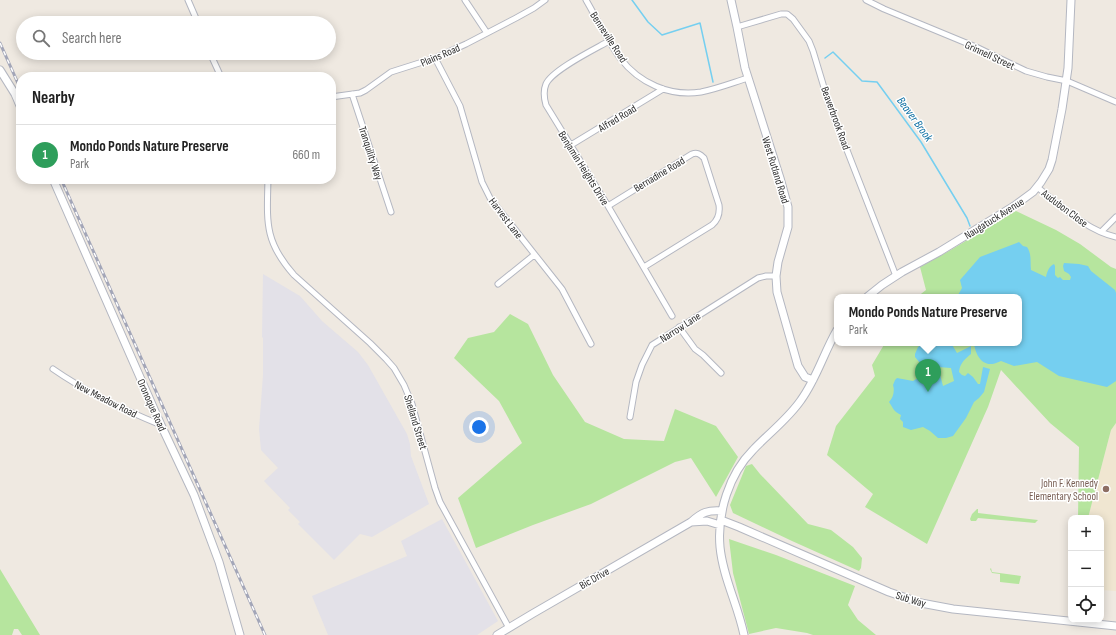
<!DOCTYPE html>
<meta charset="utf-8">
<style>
:root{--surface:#fff;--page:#f2f2f2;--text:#222;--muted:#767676;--line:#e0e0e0;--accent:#ea580c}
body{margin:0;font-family:"Sofia Sans Condensed",sans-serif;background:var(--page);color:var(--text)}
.controls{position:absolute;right:12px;bottom:12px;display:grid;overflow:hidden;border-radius:8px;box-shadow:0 2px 10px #0003}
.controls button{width:36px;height:36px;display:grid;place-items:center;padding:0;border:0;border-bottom:1px solid var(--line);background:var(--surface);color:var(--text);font:20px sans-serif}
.you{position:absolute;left:479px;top:427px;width:14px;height:14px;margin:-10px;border:3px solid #fff;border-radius:50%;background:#1a73e8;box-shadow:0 0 0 6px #1a73e833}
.badge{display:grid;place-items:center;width:26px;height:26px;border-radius:50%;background:var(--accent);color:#fff;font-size:13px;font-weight:700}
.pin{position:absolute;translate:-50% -33px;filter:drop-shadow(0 1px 2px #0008)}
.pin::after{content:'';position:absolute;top:21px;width:14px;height:12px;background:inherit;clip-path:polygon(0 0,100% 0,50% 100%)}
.popup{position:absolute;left:834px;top:294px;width:188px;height:52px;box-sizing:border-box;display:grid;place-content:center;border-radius:8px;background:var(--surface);filter:drop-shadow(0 1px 3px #0005);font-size:13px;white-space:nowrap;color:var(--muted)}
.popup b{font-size:15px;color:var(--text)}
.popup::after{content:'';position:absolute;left:50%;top:100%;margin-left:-8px;border:8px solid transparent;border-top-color:var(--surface)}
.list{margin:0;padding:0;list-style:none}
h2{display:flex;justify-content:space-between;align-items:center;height:52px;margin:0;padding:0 16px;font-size:17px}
h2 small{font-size:13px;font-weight:400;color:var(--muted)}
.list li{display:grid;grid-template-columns:26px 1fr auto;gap:12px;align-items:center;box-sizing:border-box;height:60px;padding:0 16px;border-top:1px solid var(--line)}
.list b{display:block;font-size:15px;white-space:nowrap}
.list p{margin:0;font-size:13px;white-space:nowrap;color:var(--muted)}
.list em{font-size:13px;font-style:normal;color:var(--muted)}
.icon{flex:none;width:22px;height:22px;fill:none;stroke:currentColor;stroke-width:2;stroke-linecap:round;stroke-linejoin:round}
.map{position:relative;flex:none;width:1116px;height:635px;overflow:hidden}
.search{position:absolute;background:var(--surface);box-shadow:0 2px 10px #0003;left:16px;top:16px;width:320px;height:44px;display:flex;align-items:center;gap:10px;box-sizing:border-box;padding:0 14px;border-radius:22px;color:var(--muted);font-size:15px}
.panel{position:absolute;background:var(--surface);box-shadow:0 2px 10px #0003;left:16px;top:72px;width:320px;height:112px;border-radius:16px}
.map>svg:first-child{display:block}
</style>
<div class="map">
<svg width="1116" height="635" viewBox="0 0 1116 635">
<rect width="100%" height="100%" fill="#efe9e1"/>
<path fill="#e3e1e8" d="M 263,274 L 300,296 L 322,321 L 358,352 L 368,365 L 407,434 L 410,444 L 411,456 L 429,504 L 372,537 L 360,534 L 334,560 L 298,524 L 300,522 L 288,510 L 290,508 L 264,481 L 278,468 L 261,450 L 259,429 L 263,375 L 263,338 L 262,337 Z
M 442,519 L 498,621 L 477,635 L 328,635 L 312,596 L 407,556 L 401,541 Z"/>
<path fill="#f0e6d1" d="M 1116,423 L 1116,591 L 1101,590 L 1101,518 L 1088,518 L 1111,430 Z"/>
<path fill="#b6e59e" d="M 1016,211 L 1056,230 L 1080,244 L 1111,267 L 1116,269 L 1116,423 L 1111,430 L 1088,518 L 1078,518 L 1079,447 L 1050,423 L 1001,370 L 988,407 L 927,544 L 865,507 L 873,494 L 827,455 L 836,426 L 875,376 L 872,365 L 885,343 L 1019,343 L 1019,297 L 917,297 L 926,290 L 920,267 L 949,251 Z
M 510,314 L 528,324 L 553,375 L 585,422 L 624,439 L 664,441 L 675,409 L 716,426 L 738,457 L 716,497 L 691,458 L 675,462 L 591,504 L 533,525 L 476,548 L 458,498 L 522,443 L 499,401 L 454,358 L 468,338 L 494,332 Z
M 752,464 L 760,474 L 808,524 L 831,530 L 853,547 L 862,558 L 861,568 L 859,571 L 792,541 L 733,513 L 730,505 L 746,466 Z
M 977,509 L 978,509 L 978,513 L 1038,520 L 1035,523 L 978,518 L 976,521 L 971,521 L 970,519 L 972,514 Z
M 729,539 L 776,555 L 855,586 L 848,605 L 858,620 L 876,635 L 813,635 L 807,633 L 776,628 L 749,634 L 733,573 Z
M 991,568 L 992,572 L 1021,576 L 1019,584 L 1000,582 L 1000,574 L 992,573 L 990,569 Z
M 0,569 L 40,635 L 22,635 L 18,629 L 14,629 L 12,635 L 0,635 Z"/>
<path fill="#75cff0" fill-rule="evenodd" d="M 1019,242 L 1023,246 L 1027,247 C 1032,254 1030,262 1031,270 L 1046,277 C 1047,272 1049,266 1054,264 L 1055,266 L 1055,275 L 1058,278 L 1060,277 L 1063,280 L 1070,280 L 1071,277 L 1069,274 L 1064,271 L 1063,266 L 1064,263 L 1079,264 L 1088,266 L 1091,271 L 1115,290 L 1116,293 L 1116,381 L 1107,387 L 1059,376 L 1037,362 L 1014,366 L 1001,361 C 998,362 994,364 992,364 C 980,365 975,352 974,343 L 1019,343 L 1019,297 L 958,297 L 958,295 L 962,288 L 960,280 L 980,257 Z
M 924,343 L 951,343 L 957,353 L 971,346 L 971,354 C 965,359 960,363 959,372 L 962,375 L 965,376 L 968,373 L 973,377 L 978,384 L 980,384 L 983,367 L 990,369 L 984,392 L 979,398 L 974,402 L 966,418 L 953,436 L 946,438 L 938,438 L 930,431 L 923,427 L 911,430 L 903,427 L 903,422 L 900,419 L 901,415 C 893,411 894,409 889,402 C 893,398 895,391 893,385 L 895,380 L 897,378 L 913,381 L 923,375 L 920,363 L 915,357 L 915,354 L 918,347 ZM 938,367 L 951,368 L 954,381 L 943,386 Z"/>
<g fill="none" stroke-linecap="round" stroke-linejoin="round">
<path stroke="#75cff0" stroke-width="1.5" d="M 632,0 L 648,22 L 662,35 L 700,23 L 713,82
M 825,58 L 833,52 L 862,81 L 877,82 L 921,142 L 967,218 L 970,226"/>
<defs>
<path id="street" d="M 188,0 L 198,23
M 465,0 L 487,33
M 586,0 C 597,19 607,40 620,58 C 639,83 670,97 701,92 C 717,89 732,83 748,78
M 866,0 L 884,9 L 976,47 L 1026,71 L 1047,77 L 1067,81 L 1116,102
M 737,27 L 781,14 L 787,14 L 793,19 L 809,41 L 813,51 L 829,104 L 896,276
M 609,41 C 595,49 552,70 546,84 C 543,91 544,98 546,105 L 608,206 L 672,316
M 210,53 L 221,77
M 435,58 L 460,106 L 482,182 L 490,198 L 562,289 L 591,344
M 352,94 L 391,212
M 331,97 L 360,93 L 366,90 L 391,72 L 435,58 L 466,44 L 516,18 L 534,8 L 545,0
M 571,145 L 663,89
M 268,179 C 267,222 264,241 294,275 L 370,343 L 386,359 L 394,368 L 404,385 L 412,404 L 435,488 L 440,502 L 509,628
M 1037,187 C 1060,205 1087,231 1116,237
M 608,206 L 692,154 C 697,152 700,154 704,158 L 719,205 C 720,213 718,220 712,225 L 644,267
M 1101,232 L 1116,217
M 498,284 L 534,255
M 679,327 L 695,349 L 703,355 L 721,373
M 53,369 C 86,392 124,410 161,425
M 630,417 L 636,382 L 642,365 L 652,345 L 758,278 L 766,276 L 776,276"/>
<path id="secondary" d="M 731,0 L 737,27 L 745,68 L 780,178 L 788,207 L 788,227 L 778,262 L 776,276 L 777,292 L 798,366 L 805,377 L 813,380
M 0,70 L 15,94 L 21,108
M 53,179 L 161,425 L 194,495 L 219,562 L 240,635
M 867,297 L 882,285 L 902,272 L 939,252 L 1014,206 L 1033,192 L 1041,182 L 1049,169 L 1052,160 L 1062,109 L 1068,68 L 1071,0
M 721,520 L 739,527 L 889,592 L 921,603 L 953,609 L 1116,626
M 691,522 L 707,521 L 720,525
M 497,635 L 532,614 L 691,522 C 702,512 708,510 722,511
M 744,635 C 738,605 723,578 720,547 C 717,513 729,474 753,450 C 769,433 788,419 801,400 C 817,378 824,352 837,330"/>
</defs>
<use href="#street" stroke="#b4b7c1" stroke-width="7"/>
<use href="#secondary" stroke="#b4b7c1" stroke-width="9"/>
<use href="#street" stroke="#fff" stroke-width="5"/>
<use href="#secondary" stroke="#fff" stroke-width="7"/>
<defs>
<path id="rail" d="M 0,43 L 21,90
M 61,179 L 265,635"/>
</defs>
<use href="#rail" stroke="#a3a6b8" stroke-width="3"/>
<use href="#rail" stroke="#fff" stroke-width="1.5" stroke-dasharray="4.5" stroke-linecap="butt"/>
</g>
<circle fill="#8d6e63" stroke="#fff" stroke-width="1.5" cx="1106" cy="489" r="4"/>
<g text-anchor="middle" stroke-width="3" stroke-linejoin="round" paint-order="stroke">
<g font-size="11" fill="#2e2e2e" stroke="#fff">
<text transform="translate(609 37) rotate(57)" y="4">Benneville Road</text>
<text transform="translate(440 55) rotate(-23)" y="4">Plains Road</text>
<text transform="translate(990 55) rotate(25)" y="4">Grinnell Street</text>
<text transform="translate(617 118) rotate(-31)" y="4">Alfred Road</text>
<text transform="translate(836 118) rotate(70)" y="4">Beaverbrook Road</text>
<text transform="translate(371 153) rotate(72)" y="4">Tranquility Way</text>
<text transform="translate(584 168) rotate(58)" y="4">Benjamin Heights Drive</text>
<text transform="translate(776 170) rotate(73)" y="4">West Rutland Road</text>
<text transform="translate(659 174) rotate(-31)" y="4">Bernadine Road</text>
<text transform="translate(1065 208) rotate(37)" y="4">Audubon Close</text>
<text transform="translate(506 218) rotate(53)" y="4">Harvest Lane</text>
<text transform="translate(994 218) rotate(-32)" y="4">Naugatuck Avenue</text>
<text transform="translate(680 327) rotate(-33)" y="4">Narrow Lane</text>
<text transform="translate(106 399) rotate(27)" y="4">New Meadow Road</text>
<text transform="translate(152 405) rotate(66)" y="4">Oronoque Road</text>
<text transform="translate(416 422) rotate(73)" y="4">Shelland Street</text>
<text transform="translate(594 578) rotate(-30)" y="4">Bic Drive</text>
<text transform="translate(911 599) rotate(17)" y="4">Sub Way</text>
</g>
<g font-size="11" fill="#785e54" stroke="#fff" text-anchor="end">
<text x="1098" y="487">John F. Kennedy<tspan x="1098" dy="13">Elementary School</tspan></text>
</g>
<g font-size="12" font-style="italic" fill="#0d6fa3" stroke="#fff">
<text transform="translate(915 119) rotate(54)" y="4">Beaver Brook</text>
</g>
</g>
</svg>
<div class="controls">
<button>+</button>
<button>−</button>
<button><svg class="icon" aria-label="locate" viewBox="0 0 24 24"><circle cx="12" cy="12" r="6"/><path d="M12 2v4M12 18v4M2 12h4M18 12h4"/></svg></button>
</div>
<div class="you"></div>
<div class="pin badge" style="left:928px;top:392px;background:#2e9e5b">1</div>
<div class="popup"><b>Mondo Ponds Nature Preserve</b>Park</div>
<div class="search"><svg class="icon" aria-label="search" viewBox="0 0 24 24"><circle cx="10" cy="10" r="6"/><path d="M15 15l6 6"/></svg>Search here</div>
<section class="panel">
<h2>Nearby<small></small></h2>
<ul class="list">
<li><span class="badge" style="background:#2e9e5b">1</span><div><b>Mondo Ponds Nature Preserve</b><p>Park</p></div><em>660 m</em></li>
</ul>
</section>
</div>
